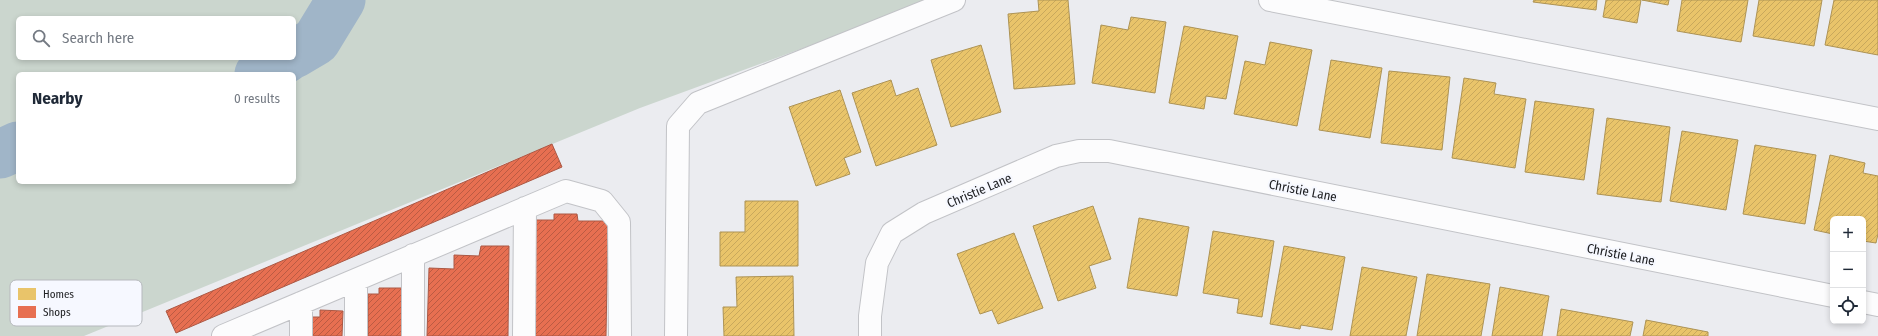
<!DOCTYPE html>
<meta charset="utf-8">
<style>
:root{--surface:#fff;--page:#f6f6f7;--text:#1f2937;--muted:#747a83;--line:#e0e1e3}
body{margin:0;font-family:"Fira Sans Condensed",sans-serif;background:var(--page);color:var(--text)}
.controls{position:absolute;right:12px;bottom:12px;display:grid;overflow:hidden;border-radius:6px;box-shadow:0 2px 6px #0003}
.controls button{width:36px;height:36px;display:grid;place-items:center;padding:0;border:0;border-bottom:1px solid var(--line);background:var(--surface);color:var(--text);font:20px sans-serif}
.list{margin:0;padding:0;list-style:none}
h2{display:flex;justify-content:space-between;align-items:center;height:52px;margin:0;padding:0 16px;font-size:17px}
h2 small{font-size:13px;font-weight:400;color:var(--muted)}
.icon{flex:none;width:22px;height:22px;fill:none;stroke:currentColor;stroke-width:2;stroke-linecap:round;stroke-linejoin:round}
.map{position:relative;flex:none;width:1878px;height:336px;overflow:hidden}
.search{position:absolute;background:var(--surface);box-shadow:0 2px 6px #0003;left:16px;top:16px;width:280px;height:44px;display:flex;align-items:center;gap:10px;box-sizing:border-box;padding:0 14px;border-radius:6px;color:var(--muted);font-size:15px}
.panel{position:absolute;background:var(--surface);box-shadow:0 2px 6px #0003;left:16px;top:72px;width:280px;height:112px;border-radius:6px}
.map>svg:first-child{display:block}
</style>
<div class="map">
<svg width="1878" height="336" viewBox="0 0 1878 336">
<defs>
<pattern id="homes-hatch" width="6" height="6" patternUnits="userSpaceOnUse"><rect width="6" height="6" fill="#e9c46a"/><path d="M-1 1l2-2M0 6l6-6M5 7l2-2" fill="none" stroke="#c8a85c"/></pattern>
<pattern id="shops-hatch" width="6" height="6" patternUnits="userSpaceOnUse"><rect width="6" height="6" fill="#e76f51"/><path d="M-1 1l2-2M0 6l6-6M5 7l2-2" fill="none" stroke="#bb5b43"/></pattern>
</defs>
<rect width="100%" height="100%" fill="#ebecf0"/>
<path fill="#cbd6ce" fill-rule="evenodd" d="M 0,0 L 934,0 L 640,108 L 84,336 L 0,336 ZM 18,18 L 294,18 L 294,58 L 18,58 ZM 18,74 L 294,74 L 294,182 L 18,182 Z"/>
<path fill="url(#homes-hatch)" stroke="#ad9355" d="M 1038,0 L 1068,0 L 1075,84 L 1014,89 L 1008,14 L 1039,11 Z
M 1534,0 L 1597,0 L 1596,10 L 1533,2 Z
M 1606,0 L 1641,0 L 1637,23 L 1603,17 Z
M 1642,0 L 1669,0 L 1668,5 Z
M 1682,0 L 1748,0 L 1741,42 L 1677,31 Z
M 1759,0 L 1822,0 L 1814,46 L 1753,36 Z
M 1834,0 L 1878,0 L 1878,55 L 1825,45 Z
M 1131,17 L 1166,22 L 1155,93 L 1092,83 L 1101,25 L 1128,30 Z
M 1184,26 L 1238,36 L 1226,99 L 1206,96 L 1204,109 L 1169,103 Z
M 1270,42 L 1312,50 L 1297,126 L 1234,114 L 1245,61 L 1265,65 Z
M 981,45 L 1001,112 L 951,127 L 931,60 Z
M 1331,60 L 1382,68 L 1370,138 L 1319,130 Z
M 1389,71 L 1450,77 L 1442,150 L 1381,143 Z
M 1464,78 L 1496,83 L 1494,94 L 1526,99 L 1515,168 L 1452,158 Z
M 891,80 L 896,96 L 918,88 L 937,145 L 876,166 L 852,93 Z
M 840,90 L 861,152 L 844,158 L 850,174 L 816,186 L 789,107 Z
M 1535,101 L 1594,109 L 1584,180 L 1525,172 Z
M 1607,118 L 1670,127 L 1661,202 L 1597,194 Z
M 1682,131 L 1738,140 L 1726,210 L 1670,201 Z
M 1755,145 L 1816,155 L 1805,224 L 1743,214 Z
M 1830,155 L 1865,163 L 1863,173 L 1878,176 L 1878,234 L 1876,243 L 1863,241 L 1863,219 L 1833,219 L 1833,234 L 1814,230 Z
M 745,201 L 798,201 L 798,266 L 720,266 L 720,232 L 745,232 Z
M 1093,206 L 1111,259 L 1089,266 L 1096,288 L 1058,301 L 1033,226 Z
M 1139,218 L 1189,227 L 1177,296 L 1127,288 Z
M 1213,231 L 1274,241 L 1262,317 L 1237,313 L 1239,299 L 1203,293 Z
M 1014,233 L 1043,308 L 998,324 L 992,310 L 980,314 L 957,254 Z
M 1284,246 L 1345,257 L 1332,330 L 1301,325 L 1300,329 L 1270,324 Z
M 1362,267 L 1417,277 L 1406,336 L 1350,336 Z
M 1427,274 L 1490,284 L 1481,336 L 1417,336 Z
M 793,276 L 794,336 L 724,336 L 723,307 L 737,307 L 736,277 Z
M 1500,287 L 1549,296 L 1542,336 L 1492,336 Z
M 1561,309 L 1633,322 L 1630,336 L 1557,336 Z
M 1646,320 L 1708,332 L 1708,336 L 1643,336 Z"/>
<path fill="url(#shops-hatch)" stroke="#ab5844" d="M 552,144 L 562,167 L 176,333 L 166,311 Z
M 554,214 L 577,214 L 578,221 L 608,221 L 606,336 L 534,336 L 535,220 L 554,220 Z
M 481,246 L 509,246 L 508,336 L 427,336 L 429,268 L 454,269 L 454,255 L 479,256 Z
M 379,288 L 403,288 L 403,336 L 368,336 L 368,294 L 379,294 Z
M 320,310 L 343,311 L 342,336 L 311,336 L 311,317 L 320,317 Z"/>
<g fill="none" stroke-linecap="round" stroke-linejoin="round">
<path stroke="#a0b5c8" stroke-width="49" d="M 294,54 L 316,41 L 341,0
M 259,74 L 287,58
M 0,154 L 18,146"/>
<defs>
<path id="minor" d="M 1270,0 L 1878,119
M 1863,302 L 1878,305
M 223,336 L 566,191 L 602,201 L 619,222 L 620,336
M 301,336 L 301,303
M 356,336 L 356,280
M 413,336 L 413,255
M 524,336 L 525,208
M 676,336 L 678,126 L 698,103 L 954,0
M 870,336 L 870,316 L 877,263 L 892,233 L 924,213 L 1056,156 L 1079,151 L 1109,151 L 1833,296"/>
</defs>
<use href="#minor" stroke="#c2c3c7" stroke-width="24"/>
<use href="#minor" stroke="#fcfcfd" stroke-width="22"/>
</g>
<g text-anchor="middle" stroke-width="4" stroke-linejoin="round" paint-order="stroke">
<g font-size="13" fill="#202124" stroke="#f6f8ff">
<text transform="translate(979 190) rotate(-23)" y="5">Christie Lane</text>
<text transform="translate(1303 190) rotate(11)" y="5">Christie Lane</text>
<text transform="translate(1621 254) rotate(11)" y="5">Christie Lane</text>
</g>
</g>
<rect x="10" y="280" width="132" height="46" rx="6" fill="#f6f8ff" stroke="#b6b8bd" stroke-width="1"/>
<rect x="18" y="288" width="18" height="12" fill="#e9c46a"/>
<rect x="18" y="306" width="18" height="12" fill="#e76f51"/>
<g font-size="11" fill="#202124">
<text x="43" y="298">Homes</text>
<text x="43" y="316">Shops</text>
</g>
</svg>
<div class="controls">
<button>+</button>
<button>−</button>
<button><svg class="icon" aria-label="locate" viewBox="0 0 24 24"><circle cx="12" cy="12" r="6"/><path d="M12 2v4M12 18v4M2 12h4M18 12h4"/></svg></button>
</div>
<div class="search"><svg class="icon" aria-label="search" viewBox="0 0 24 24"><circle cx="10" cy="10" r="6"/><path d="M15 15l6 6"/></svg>Search here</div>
<section class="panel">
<h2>Nearby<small>0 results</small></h2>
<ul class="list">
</ul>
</section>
</div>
